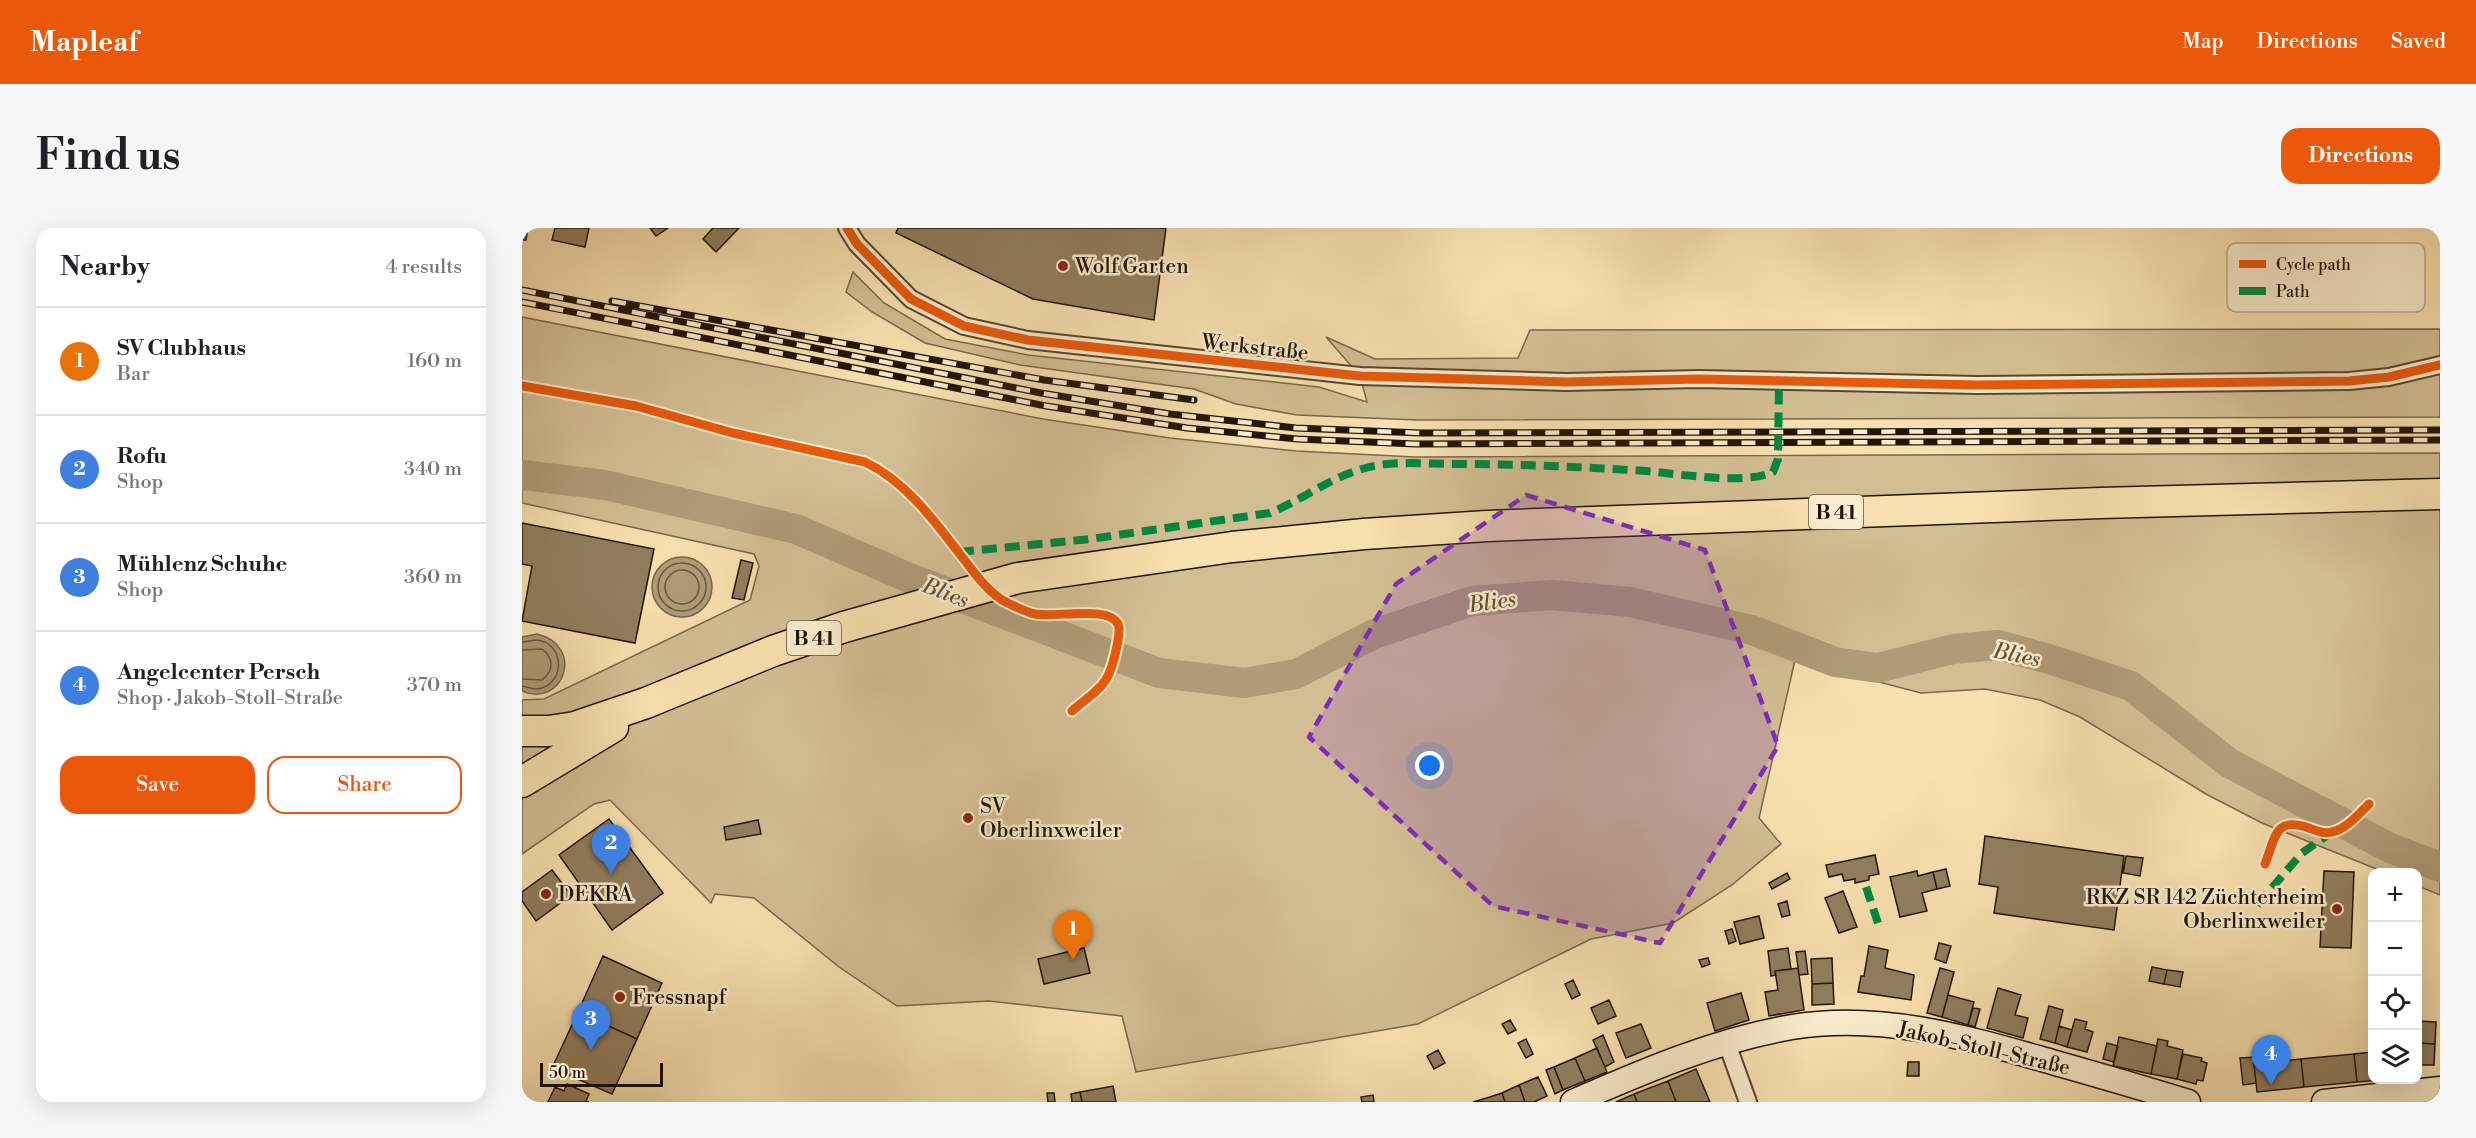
<!DOCTYPE html>
<meta charset="utf-8">
<style>
:root{--surface:#fff;--page:#f6f6f6;--text:#202124;--muted:#757577;--line:#e0e0e0;--accent:#ea580c}
body{margin:0;font-family:"Libre Bodoni",serif;background:var(--page);color:var(--text)}
.controls{position:absolute;right:18px;bottom:18px;display:grid;overflow:hidden;border-radius:12px;box-shadow:0 6px 24px #0002}
.controls button{width:54px;height:54px;display:grid;place-items:center;padding:0;border:0;border-bottom:2px solid var(--line);background:var(--surface);color:var(--text);font:30px sans-serif}
.scale{position:absolute;left:18px;bottom:15px;width:123px;box-sizing:border-box;padding-left:6px;border:3px solid #211305;border-top:0;font-size:16px;line-height:21px;white-space:nowrap;color:#211305;-webkit-text-stroke:4px #faeccc;paint-order:stroke}
.you{position:absolute;left:908px;top:538px;width:21px;height:21px;margin:-15px;border:4px solid #fff;border-radius:50%;background:#1a73e8;box-shadow:0 0 0 9px #1a73e833}
.badge{display:grid;place-items:center;width:39px;height:39px;border-radius:50%;background:var(--accent);color:#fff;font-size:20px;font-weight:700}
.pin{position:absolute;translate:-50% -50px;filter:drop-shadow(0 2px 3px #0008)}
.pin::after{content:'';position:absolute;top:32px;width:21px;height:18px;background:inherit;clip-path:polygon(0 0,100% 0,50% 100%)}
.list{margin:0;padding:0;list-style:none}
h2{display:flex;justify-content:space-between;align-items:center;height:78px;margin:0;padding:0 24px;font-size:26px}
h2 small{font-size:20px;font-weight:400;color:var(--muted)}
.list li{display:grid;grid-template-columns:39px 1fr auto;gap:18px;align-items:center;box-sizing:border-box;height:108px;padding:0 24px;border-top:2px solid var(--line)}
.list b{display:block;font-size:22px;white-space:nowrap}
.list p{margin:0;font-size:20px;white-space:nowrap;color:var(--muted)}
.list em{font-size:20px;font-style:normal;color:var(--muted)}
.actions{display:flex;gap:12px;padding:18px 24px}
.actions a{flex:1;padding:14px 0;border:2px solid var(--accent);border-radius:18px;text-align:center;font-size:21px;color:var(--accent)}
.actions .main{background:var(--accent);color:#fff}
.icon{flex:none;width:33px;height:33px;fill:none;stroke:currentColor;stroke-width:2;stroke-linecap:round;stroke-linejoin:round}
.map{position:relative;flex:none;width:1918px;height:874px;overflow:hidden;border-radius:18px}
header{display:flex;align-items:center;gap:36px;box-sizing:border-box;height:84px;padding:0 30px;background:var(--accent);color:#fff}
header strong{font-size:28px}
nav{display:flex;gap:33px;margin-inline-start:auto;font-size:21px}
.intro{display:flex;align-items:center;justify-content:space-between;box-sizing:border-box;height:144px;padding:0 36px}
h1{margin:0;font-size:42px}
.button{padding:15px 27px;border-radius:18px;background:var(--accent);color:#fff;font-size:21px;font-weight:700}
main{display:flex;gap:36px;padding:0 36px}
aside{flex:1;background:var(--surface);border-radius:18px;box-shadow:0 6px 24px #0002}
.map>svg:first-child{display:block}
</style>
<header>
<strong>Mapleaf</strong>
<nav><a>Map</a><a>Directions</a><a>Saved</a></nav>
</header>
<div class="intro"><h1>Find us</h1><a class="button">Directions</a></div>
<main>
<aside>
<h2>Nearby<small>4 results</small></h2>
<ul class="list">
<li><span class="badge" style="background:#e8710a">1</span><div><b>SV Clubhaus</b><p>Bar</p></div><em>160 m</em></li>
<li><span class="badge" style="background:#3f7fe0">2</span><div><b>Rofu</b><p>Shop</p></div><em>340 m</em></li>
<li><span class="badge" style="background:#3f7fe0">3</span><div><b>Mühlenz Schuhe</b><p>Shop</p></div><em>360 m</em></li>
<li><span class="badge" style="background:#3f7fe0">4</span><div><b>Angelcenter Persch</b><p>Shop · Jakob-Stoll-Straße</p></div><em>370 m</em></li>
</ul>
<div class="actions"><a class="main">Save</a><a>Share</a></div>
</aside>
<div class="map">
<svg width="1918" height="874" viewBox="0 0 1918 874">
<rect width="100%" height="100%" fill="#f8e1b0"/>
<filter id="stains"><feTurbulence type="fractalNoise" baseFrequency=".00333" numOctaves="4"/><feColorMatrix values="0 0 0 0 .2 0 0 0 0 .09 0 0 0 0 .02 0 0 0 .5 -.17"/></filter>
<radialGradient id="worn" r=".72"><stop offset=".6" stop-color="#630" stop-opacity="0"/><stop offset="1" stop-color="#630" stop-opacity=".3"/></radialGradient>
<path fill="#d3be93" stroke="#7a684c" stroke-width="1.5" d="M 331,44 L 362,75 L 423,111 L 506,127 L 797,159 L 845,174 L 838,148 L 804,109 L 853,131 L 996,130 L 1008,102 L 1918,101 L 1918,189 L 895,192 L 775,187 L 714,176 L 672,161 L 498,137 L 403,115 L 350,84 L 324,64 Z
M 0,89 L 521,191 L 648,210 L 774,223 L 893,229 L 1918,225 L 1918,667 L 1896,658 L 1896,644 L 1862,644 L 1740,595 L 1684,566 L 1558,489 L 1518,472 L 1463,461 L 1399,465 L 1273,432 L 1237,590 L 1259,616 L 1210,657 L 1151,695 L 1069,711 L 896,796 L 614,844 L 600,788 L 467,773 L 375,778 L 317,739 L 232,670 L 193,666 L 189,675 L 88,572 L 72,576 L 0,626 L 0,472 L 22,471 L 228,372 L 237,338 L 232,326 L 0,275 Z"/>
<path fill="#af9b76" stroke="#766549" stroke-width="1.5" d="M130 359a30 30 0 1 1 60 0a30 30 0 1 1-60 0Z
M 15,406 C 64,418 41,481 0,463 L 0,409 Z"/>
<g fill="none" stroke-linecap="round" stroke-linejoin="round">
<path stroke="#68573e" stroke-width="1.5" d="M136 359a24 24 0 1 1 48 0a24 24 0 1 1-48 0Z
M143 359a17 17 0 1 1 34 0a17 17 0 1 1-34 0Z
M 0,414 C 5,414 10,412 14,412 C 44,414 44,459 14,461 C 9,461 5,459 0,458
M 0,422 L 20,421 C 32,430 32,443 20,452 L 0,451"/>
<path stroke="#af9b76" stroke-width="30" d="M 0,247 L 83,257 L 274,301 L 385,349 L 637,445 L 723,455 L 774,446 L 852,406 L 950,373 L 1030,367 L 1108,374 L 1230,402 L 1313,434 L 1356,440 L 1431,421 L 1476,417 L 1527,431 L 1609,458 L 1707,535 L 1868,620 L 1918,639"/>
</g>
<path fill="#917e5e" stroke="#211305" stroke-width="1.5" d="M 0,0 L 6,0 L 4,12 L 0,12 Z
M 33,0 L 67,0 L 63,19 L 30,12 Z
M 128,0 L 146,0 L 134,8 Z
M 191,0 L 217,0 L 194,24 L 181,11 Z
M 376,0 L 644,0 L 632,92 L 511,71 L 374,5 Z
M 0,295 L 132,321 L 113,415 L 0,393 L 10,338 L 0,336 Z
M 219,332 L 231,335 L 222,372 L 210,370 Z
M 87,591 L 141,665 L 90,702 L 37,627 Z
M 236,592 L 239,606 L 204,612 L 202,599 Z
M 1463,608 L 1602,628 L 1592,702 L 1472,685 L 1476,659 L 1457,656 Z
M 1353,627 L 1357,646 L 1347,648 L 1347,652 L 1333,655 L 1333,651 L 1322,653 L 1320,646 L 1307,649 L 1304,637 Z
M 1604,628 L 1621,630 L 1618,648 L 1601,645 Z
M 1424,641 L 1428,658 L 1415,661 L 1411,644 Z
M 30,642 L 49,667 L 14,693 L 0,673 L 0,664 Z
M 1395,643 L 1396,648 L 1411,644 L 1415,661 L 1400,665 L 1405,683 L 1378,689 L 1368,649 Z
M 1802,643 L 1832,644 L 1829,720 L 1798,719 Z
M 1265,645 L 1268,651 L 1250,661 L 1247,655 Z
M 1321,663 L 1335,699 L 1317,705 L 1303,670 Z
M 1265,673 L 1268,687 L 1260,689 L 1256,676 Z
M 1237,688 L 1242,710 L 1218,716 L 1212,694 Z
M 1210,701 L 1214,713 L 1207,716 L 1203,703 Z
M 1417,715 L 1429,718 L 1424,735 L 1413,731 Z
M 1347,718 L 1366,722 L 1363,740 L 1392,747 L 1389,772 L 1336,764 L 1339,748 L 1342,748 Z
M 562,720 L 568,745 L 522,756 L 516,731 Z
M 1266,720 L 1269,741 L 1253,743 L 1254,747 L 1249,748 L 1246,723 Z
M 1283,723 L 1286,746 L 1277,747 L 1274,724 Z
M 81,728 L 140,755 L 115,811 L 56,784 Z
M 1186,730 L 1188,736 L 1180,739 L 1177,732 Z
M 1310,730 L 1311,755 L 1290,756 L 1289,731 Z
M 1630,739 L 1645,742 L 1642,756 L 1627,753 Z
M 1276,740 L 1282,782 L 1247,788 L 1243,764 L 1256,762 L 1253,743 Z
M 1418,740 L 1432,744 L 1420,789 L 1405,785 Z
M 1645,742 L 1661,744 L 1658,759 L 1642,756 Z
M 1051,752 L 1058,767 L 1050,771 L 1043,756 Z
M 1311,755 L 1312,776 L 1290,777 L 1290,756 Z
M 1476,760 L 1499,767 L 1493,787 L 1506,790 L 1501,810 L 1465,800 Z
M 1219,765 L 1227,792 L 1193,803 L 1185,775 Z
M 1426,767 L 1452,774 L 1446,797 L 1420,789 Z
M 1087,772 L 1094,788 L 1076,796 L 1069,780 Z
M 1527,778 L 1541,782 L 1533,815 L 1518,811 Z
M 1451,780 L 1458,781 L 1453,799 L 1446,797 Z
M 56,784 L 115,811 L 90,866 L 30,840 Z
M 1553,791 L 1565,794 L 1563,801 L 1571,804 L 1565,824 L 1545,819 Z
M 988,792 L 994,802 L 986,806 L 980,796 Z
M 1896,793 L 1914,794 L 1913,816 L 1896,815 Z
M 1119,796 L 1129,820 L 1104,830 L 1094,805 Z
M 1537,798 L 1550,802 L 1545,819 L 1533,815 Z
M 1081,807 L 1092,834 L 1083,839 L 1071,812 Z
M 1597,809 L 1635,818 L 1629,846 L 1591,838 Z
M 1004,811 L 1011,826 L 1004,830 L 996,815 Z
M 1636,811 L 1646,813 L 1645,818 L 1661,822 L 1655,851 L 1629,846 Z
M 1585,815 L 1596,818 L 1592,834 L 1581,831 Z
M 1896,815 L 1913,816 L 1912,837 L 1896,837 Z
M 1075,820 L 1085,844 L 1063,853 L 1053,830 Z
M 916,822 L 923,835 L 912,841 L 905,828 Z
M 1850,824 L 1850,852 L 1859,852 L 1835,854 L 1832,826 Z
M 1661,826 L 1680,830 L 1679,833 L 1685,835 L 1681,853 L 1675,852 L 1674,856 L 1655,851 Z
M 1832,826 L 1835,854 L 1782,859 L 1779,831 Z
M 1735,829 L 1736,836 L 1732,836 L 1734,855 L 1721,857 L 1718,830 Z
M 1053,830 L 1063,853 L 1041,862 L 1032,839 Z
M 1779,831 L 1782,859 L 1735,864 L 1732,836 Z
M 1386,834 L 1397,834 L 1397,848 L 1385,848 Z
M 1032,839 L 1041,862 L 1033,866 L 1024,842 Z
M 1174,841 L 1188,874 L 1154,874 L 1146,853 Z
M 1016,849 L 1025,868 L 1012,874 L 1003,874 L 997,857 Z
M 1146,853 L 1154,874 L 1115,874 L 1112,866 Z
M 45,856 L 67,866 L 64,873 L 67,874 L 26,874 L 33,859 L 42,863 Z
M 997,857 L 1003,874 L 983,874 L 980,865 Z
M 591,858 L 594,874 L 560,874 L 558,864 Z
M 558,864 L 560,874 L 549,874 L 550,874 L 549,866 Z
M 525,865 L 532,865 L 533,874 L 526,874 Z
M 980,865 L 983,874 L 951,874 L 968,869 Z
M 1112,866 L 1115,874 L 1094,874 Z
M 851,867 L 852,874 L 840,874 L 839,869 Z"/>
<g fill="none" stroke-linecap="round" stroke-linejoin="round">
<defs>
<path id="street" d="M 325,0 L 335,16 L 389,71 L 442,98 L 506,112 L 838,148 L 1044,154 L 1177,151 L 1455,157 L 1827,153 L 1867,149 L 1918,137
M 1204,813 L 1226,874"/>
<path id="secondary" d="M 1051,874 C 1122,843 1194,812 1270,799 C 1359,784 1446,810 1530,834 C 1576,847 1621,860 1666,874
M 1802,874 L 1918,861"/>
<path id="highway" d="M 0,503 L 27,503 L 53,499 L 124,475 L 251,423 L 322,399 L 496,350 L 710,319 L 842,306 L 965,298 L 1578,275 L 1918,266
M 0,554 L 91,499"/>
</defs>
<use href="#street" stroke="#574630" stroke-width="20"/>
<use href="#secondary" stroke="#211305" stroke-width="27"/>
<use href="#highway" stroke="#211305" stroke-width="33"/>
<use href="#street" stroke="#faeccc" stroke-width="16"/>
<use href="#secondary" stroke="#faeccc" stroke-width="24"/>
<use href="#highway" stroke="#f8e1b0" stroke-width="30"/>
<defs>
<path id="rail" d="M 0,62 L 519,165 L 648,186 L 774,200 L 899,205 L 1918,202
M 90,73 L 522,152 L 672,172
M 0,74 L 524,178 L 665,200 L 775,211 L 894,216 L 1918,212"/>
</defs>
<use href="#rail" stroke="#211305" stroke-width="7"/>
<use href="#rail" stroke="#faeccc" stroke-width="4.5" stroke-dasharray="14" stroke-linecap="butt"/>
<path stroke="#00873e" stroke-width="8" stroke-dasharray="15 8" stroke-linecap="butt" d="M 437,324 L 568,311 L 748,285 C 791,267 815,242 865,236 C 887,234 911,236 933,236 C 997,236 1060,239 1124,243 C 1155,246 1226,257 1251,244 L 1256,231 L 1257,152
M 1344,659 L 1356,695
M 1735,677 L 1780,625 L 1807,606"/>
<defs>
<path id="cycleway" d="M 325,0 L 335,16 L 389,71 L 442,98 L 506,112 L 838,148 L 1044,154 L 1177,151 L 1455,157 L 1827,153 L 1867,149 L 1918,137
M 0,158 L 114,178 L 211,205 L 343,234 C 383,253 411,291 437,325 C 450,341 462,360 480,372 C 490,377 503,384 513,386 C 532,390 587,377 596,396 C 599,402 596,412 595,418 C 587,458 580,458 550,483
M 1743,636 C 1754,609 1752,588 1787,600 C 1795,603 1802,606 1810,604 C 1824,601 1837,586 1847,576"/>
</defs>
<use href="#cycleway" stroke="#faeccc" stroke-width="13"/>
<use href="#cycleway" stroke="#e8590c" stroke-width="9"/>
</g>
<path fill="#7b2cbf" fill-opacity="0.2" stroke="#7b2cbf" stroke-width="4.5" stroke-dasharray="12 8" stroke-linejoin="round" d="M 1004,267 L 1183,322 L 1256,518 L 1138,715 L 971,678 L 787,509 L 874,356 Z"/>
<g fill="#8f2418" stroke="#faeccc" stroke-width="2">
<circle cx="541" cy="38" r="6"/>
<circle cx="446" cy="590" r="6"/>
<circle cx="24" cy="666" r="6"/>
<circle cx="1815" cy="681" r="6"/>
<circle cx="98" cy="769" r="6"/>
</g>
<g text-anchor="middle" stroke-width="5" stroke-linejoin="round" paint-order="stroke">
<g fill="#faeccc" stroke="#625441" stroke-width="1.5">
<rect x="1287" y="267" width="54" height="34" rx="4.5"/>
<rect x="265" y="393" width="54" height="34" rx="4.5"/>
</g>
<g font-size="20" font-weight="bold" fill="#211305">
<text x="1314" y="291">B 41</text>
<text x="292" y="417">B 41</text>
</g>
<g font-size="21" fill="#211305" stroke="#faeccc" text-anchor="start">
<text x="553" y="45">Wolf Garten</text>
<text x="458" y="585">SV<tspan x="458" dy="24">Oberlinxweiler</tspan></text>
<text x="36" y="673">DEKRA</text>
<text x="1803" y="676" text-anchor="end">RKZ SR 142 Züchterheim<tspan x="1803" dy="24">Oberlinxweiler</tspan></text>
<text x="110" y="776">Fressnapf</text>
</g>
<g font-size="21" fill="#211305" stroke="#faeccc">
<text transform="translate(733 119) rotate(6)" y="7">Werkstraße</text>
<text transform="translate(1462 820) rotate(13)" y="7">Jakob-Stoll-Straße</text>
</g>
<g font-size="22" font-style="italic" fill="#615038" stroke="#faeccc">
<text transform="translate(424 364) rotate(21)" y="8">Blies</text>
<text transform="translate(970 373) rotate(-8)" y="8">Blies</text>
<text transform="translate(1495 426) rotate(12)" y="8">Blies</text>
</g>
</g>
<rect x="1705" y="15" width="198" height="69" rx="9" fill="#faeccc" stroke="#b9ab90" stroke-width="1.5"/>
<rect x="1717" y="32" width="27" height="8" fill="#e8590c"/>
<rect x="1717" y="59" width="27" height="8" fill="#00873e"/>
<g font-size="16" fill="#211305">
<text x="1754" y="42">Cycle path</text>
<text x="1754" y="69">Path</text>
</g>
<rect width="100%" height="100%" filter="url(#stains)"/>
<rect width="100%" height="100%" fill="url(#worn)"/>
</svg>
<div class="controls">
<button>+</button>
<button>−</button>
<button><svg class="icon" aria-label="locate" viewBox="0 0 24 24"><circle cx="12" cy="12" r="6"/><path d="M12 2v4M12 18v4M2 12h4M18 12h4"/></svg></button>
<button><svg class="icon" aria-label="layers" viewBox="0 0 24 24"><path d="M12 4l9 5-9 5-9-5zM3 14l9 5 9-5"/></svg></button>
</div>
<div class="scale">50 m</div>
<div class="you"></div>
<div class="pin badge" style="left:551px;top:732px;background:#e8710a">1</div>
<div class="pin badge" style="left:89px;top:646px;background:#3f7fe0">2</div>
<div class="pin badge" style="left:69px;top:822px;background:#3f7fe0">3</div>
<div class="pin badge" style="left:1749px;top:857px;background:#3f7fe0">4</div>
</div>
</main>
